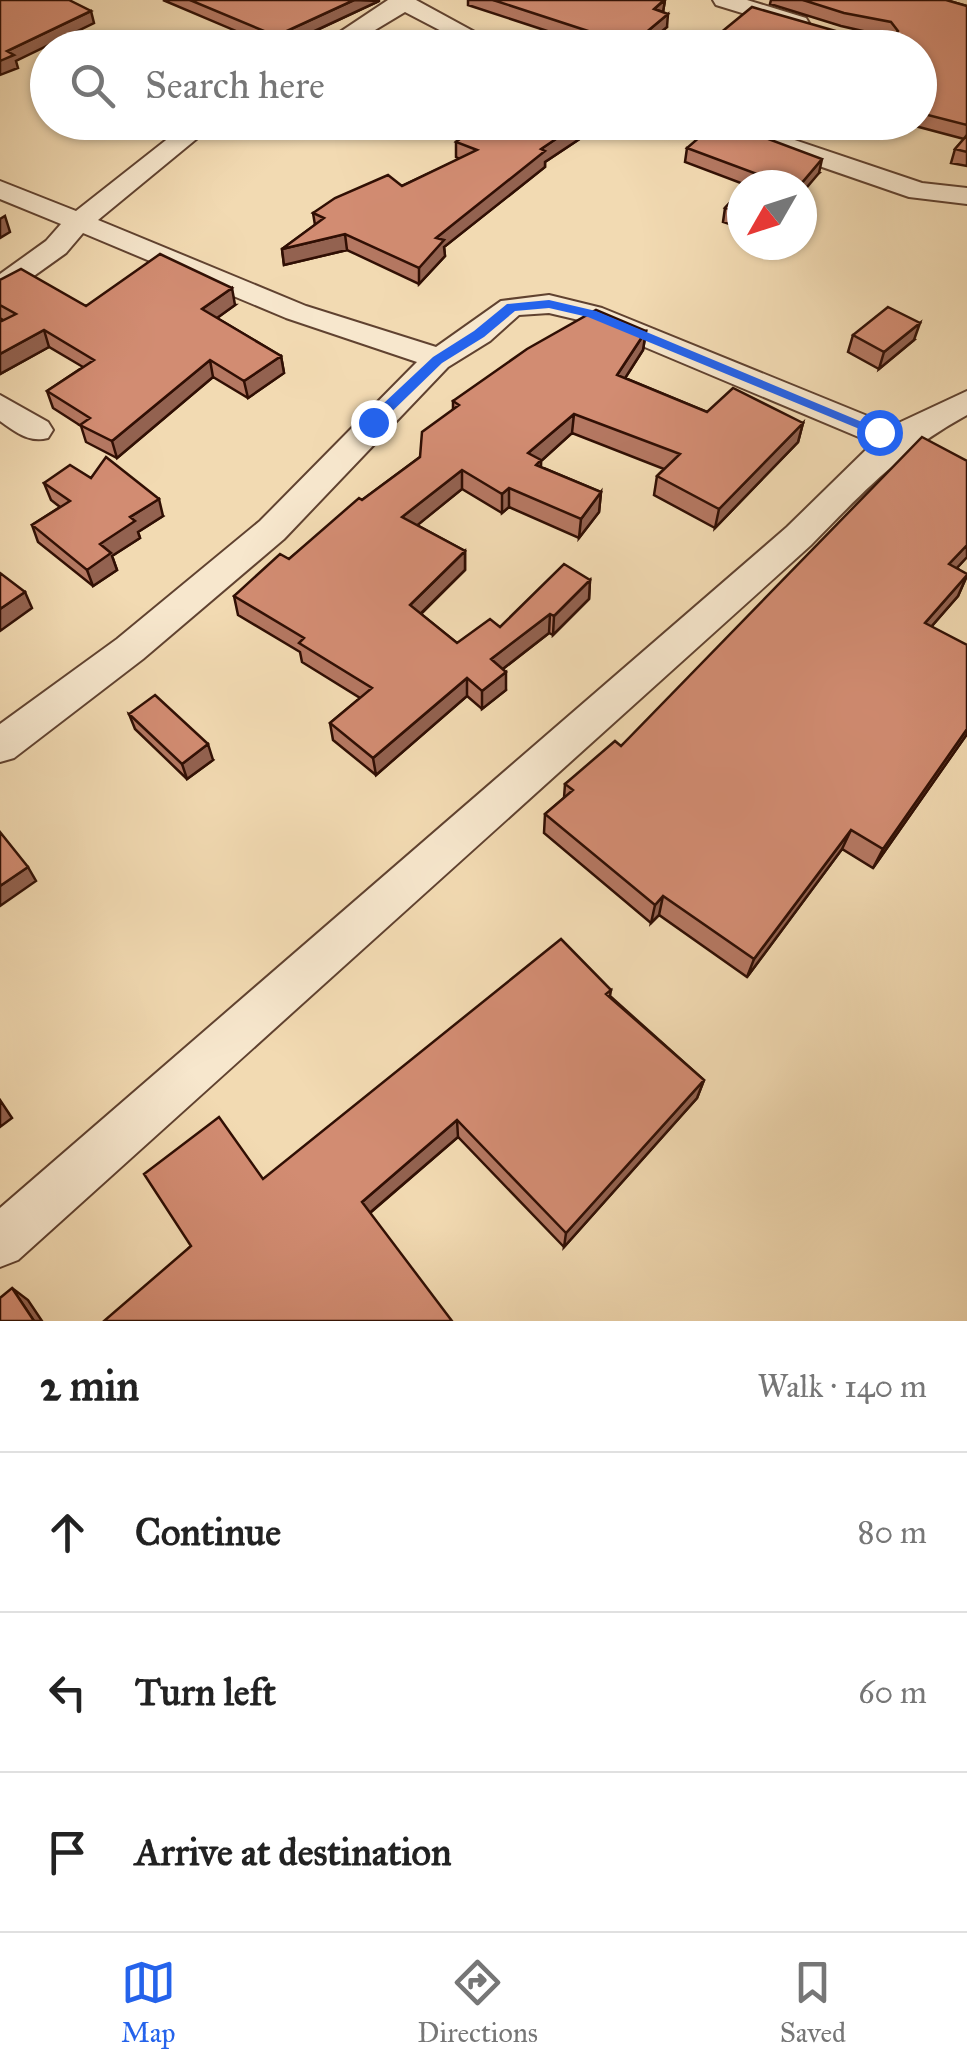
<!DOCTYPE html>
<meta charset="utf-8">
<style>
:root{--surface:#fff;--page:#f6f6f6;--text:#222;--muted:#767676;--line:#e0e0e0;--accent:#2563eb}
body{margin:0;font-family:"IM FELL Great Primer",serif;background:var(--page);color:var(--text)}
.compass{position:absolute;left:727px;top:170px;width:90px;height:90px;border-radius:50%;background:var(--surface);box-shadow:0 2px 8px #0004;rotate:231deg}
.stop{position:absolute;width:30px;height:30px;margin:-22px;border:8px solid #2563eb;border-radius:50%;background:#fff}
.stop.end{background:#2563eb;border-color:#fff;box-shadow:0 2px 10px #0008}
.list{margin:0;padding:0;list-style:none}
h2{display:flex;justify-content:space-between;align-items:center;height:130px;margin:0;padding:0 40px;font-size:42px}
h2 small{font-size:32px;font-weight:400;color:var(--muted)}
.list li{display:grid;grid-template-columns:65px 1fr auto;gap:30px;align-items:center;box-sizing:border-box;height:160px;padding:0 40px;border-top:2px solid var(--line)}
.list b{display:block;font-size:38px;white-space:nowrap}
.list em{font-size:32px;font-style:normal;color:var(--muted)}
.icon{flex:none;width:55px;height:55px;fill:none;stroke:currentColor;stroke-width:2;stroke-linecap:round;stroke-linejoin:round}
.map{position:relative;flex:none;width:967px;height:1321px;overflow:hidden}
.search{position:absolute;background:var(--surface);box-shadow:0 2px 8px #0004;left:30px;right:30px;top:30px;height:110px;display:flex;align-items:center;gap:25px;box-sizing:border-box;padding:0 35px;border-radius:55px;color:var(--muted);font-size:38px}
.sheet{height:610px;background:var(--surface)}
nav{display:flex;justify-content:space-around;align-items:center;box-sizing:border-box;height:140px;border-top:2px solid var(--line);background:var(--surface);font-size:28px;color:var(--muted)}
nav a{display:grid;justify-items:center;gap:5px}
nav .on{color:var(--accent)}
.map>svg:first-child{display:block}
</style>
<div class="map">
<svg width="967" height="1321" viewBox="0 0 967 1321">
<rect width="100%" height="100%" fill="#f2dab2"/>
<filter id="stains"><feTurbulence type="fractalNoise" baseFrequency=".002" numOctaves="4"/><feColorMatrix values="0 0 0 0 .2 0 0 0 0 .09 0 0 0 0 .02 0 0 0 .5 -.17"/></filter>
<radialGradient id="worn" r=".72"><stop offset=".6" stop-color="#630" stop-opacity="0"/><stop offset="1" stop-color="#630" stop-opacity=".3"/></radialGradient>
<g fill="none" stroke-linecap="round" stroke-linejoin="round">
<defs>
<path id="minor" d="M 388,0 L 416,0 L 504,48 L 474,48 L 405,12 L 345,48 L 316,48 Z
M 713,0 L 747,0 L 806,18 L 809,23 L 798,30 L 716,5 Z
M 189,122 L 217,122 L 98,220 L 306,306 L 436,347 L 501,301 L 549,295 L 602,308 L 892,426 L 967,391 L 967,415 C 901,451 864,491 811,545 L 18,1260 L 0,1267 L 0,1208 L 787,527 L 873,443 L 583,321 L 549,313 L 519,315 L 490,341 L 448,367 L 284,539 L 143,659 L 14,758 L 0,762 L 0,724 L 117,639 L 260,521 L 417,362 L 286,318 L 83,233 L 66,253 L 10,293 L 0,296 L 0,274 L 46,241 L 61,224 L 0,199 L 0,181 L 76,211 Z
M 703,122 L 741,122 L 922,183 L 967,188 L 967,204 L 909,197 L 706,127 Z
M 0,395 L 48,422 L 53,430 L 48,438 C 28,443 16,432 0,421 Z"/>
</defs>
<use href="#minor" stroke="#604230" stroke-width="4"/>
<use href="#minor" fill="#f7e7cd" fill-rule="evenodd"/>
</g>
<path fill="#b57862" stroke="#300f04" stroke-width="2.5" d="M 163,0 L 379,0 L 379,1 L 279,48 L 276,48 Z
M 468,0 L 665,0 L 663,12 L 667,27 L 642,48 L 599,48 L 468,5 Z
M 771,0 L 946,0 L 967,6 L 967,166 L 951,163 L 955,149 L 964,139 L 900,122 L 920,122 L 920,48 L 846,34 L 889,37 L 841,26 L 770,4 Z
M 590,132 L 545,162 L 545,167 L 444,247 L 445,256 L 419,284 L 347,250 L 284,265 L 282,249 L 315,225 L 313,213 L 402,186 L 460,159 L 456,157 L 456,142 Z
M 687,148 L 819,173 L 802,185 L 746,185 L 685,162 Z
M 742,190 L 742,228 L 723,222 L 725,208 Z
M 0,280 L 86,306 L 235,305 L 217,318 L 281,356 L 284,373 L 248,398 L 213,377 L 117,458 L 86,442 L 81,426 L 53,408 L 47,391 L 83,367 L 49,347 L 0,374 L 0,321 L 3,320 L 0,318 Z
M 646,331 L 643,350 L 625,378 L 707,412 L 803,423 L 798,442 L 715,528 L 654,495 L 657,476 L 664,469 L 572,433 L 541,461 L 541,467 L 601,492 L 599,512 L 579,538 L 509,507 L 502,513 L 462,489 L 417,525 L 465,551 L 465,570 L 421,614 L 457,643 L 500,627 L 590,580 L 589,599 L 553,635 L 549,633 L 503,669 L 506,690 L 482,709 L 467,696 L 376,775 L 333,740 L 330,723 L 360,698 L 302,662 L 300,652 L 238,615 L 234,596 L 289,559 L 362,500 L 420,457 L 453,409 L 453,401 Z
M 853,335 L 914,340 L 879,369 L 848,352 Z
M 967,461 L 967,557 L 957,568 L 967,576 L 958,596 L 932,626 L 967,734 L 873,868 L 842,849 L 747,977 L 659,915 L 651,923 L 544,833 L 545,814 L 564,798 L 565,784 L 621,746 Z
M 91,478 L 163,516 L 138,532 L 140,538 L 112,556 L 117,570 L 93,586 L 38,542 L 32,525 L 60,507 L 51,500 L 44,483 Z
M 129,714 L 213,760 L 187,779 L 135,729 Z
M 611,990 L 610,996 L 704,1080 L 697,1098 L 564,1247 L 458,1137 L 370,1213 L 191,1246 L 263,1179 Z"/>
<path fill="#936250" stroke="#300f04" stroke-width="2.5" d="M 354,0 L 379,1 L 278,48 L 276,36 Z
M 665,0 L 663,12 L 654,9 Z
M 91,11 L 94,23 L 16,61 L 18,68 L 0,75 L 0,61 L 7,51 Z
M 668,14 L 667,27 L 642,48 L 631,48 L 631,45 Z
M 581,122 L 590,122 L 590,132 L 545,162 L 545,167 L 444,247 L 445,256 L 419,284 L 419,268 L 436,238 L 541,149 Z
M 822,159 L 819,173 L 802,193 L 802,185 L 800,185 Z
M 5,216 L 10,232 L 0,238 L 0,219 Z
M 345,234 L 347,250 L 284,265 L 282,249 Z
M 232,288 L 235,305 L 206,326 L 202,309 Z
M 920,323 L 914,340 L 879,369 L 884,352 Z
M 44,330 L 49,347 L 0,374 L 0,354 Z
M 646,331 L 643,350 L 615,394 L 617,375 Z
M 281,356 L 284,373 L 248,398 L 244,381 Z
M 210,360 L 213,377 L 117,458 L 112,441 Z
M 574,414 L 572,433 L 541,461 L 540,480 L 528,453 Z
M 803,423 L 798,442 L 715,528 L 719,509 Z
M 462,470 L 462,489 L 404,536 L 402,517 Z
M 509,488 L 509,507 L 502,513 L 502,494 Z
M 601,492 L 599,512 L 579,538 L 581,519 Z
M 159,499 L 163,516 L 138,532 L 140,538 L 112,556 L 117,570 L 93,586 L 87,570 L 100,544 L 130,517 Z
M 967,545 L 967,557 L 940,586 L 949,564 Z
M 465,551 L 465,570 L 411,623 L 410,605 Z
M 967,575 L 958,596 L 916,644 L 925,623 Z
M 590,580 L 589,599 L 553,635 L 554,616 Z
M 25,592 L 32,608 L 0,631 L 0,609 Z
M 550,614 L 549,633 L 491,678 L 491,659 Z
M 506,672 L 506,690 L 482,709 L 482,691 Z
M 467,678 L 467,696 L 376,775 L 373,758 Z
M 967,729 L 967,734 L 873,868 L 883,849 Z
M 208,744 L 213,760 L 187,779 L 182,764 Z
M 851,830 L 842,849 L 747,977 L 754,959 Z
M 28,867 L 36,881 L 0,906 L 0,886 Z
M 663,896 L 659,915 L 651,923 L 655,905 Z
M 704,1080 L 697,1098 L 564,1247 L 566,1233 Z
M 0,1100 L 12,1118 L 0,1127 Z
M 457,1120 L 458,1137 L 366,1216 L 362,1202 Z
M 12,1288 L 28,1300 L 42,1321 L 34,1321 Z"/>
<path fill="#d28c72" stroke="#300f04" stroke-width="2.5" d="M 0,0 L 69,0 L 91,11 L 7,51 L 14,55 L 0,61 Z
M 190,0 L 354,0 L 276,36 Z
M 493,0 L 664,0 L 654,9 L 668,14 L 631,45 Z
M 803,0 L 946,0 L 967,6 L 967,125 L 920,113 L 920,48 L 702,48 L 752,7 L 846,34 L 894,37 L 898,31 L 891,22 L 844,13 Z
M 482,122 L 581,122 L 541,149 L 545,151 L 436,238 L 444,240 L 419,268 L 345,234 L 282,249 L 324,218 L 313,213 L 335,198 L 388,175 L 402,186 L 477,150 L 456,142 Z
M 717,122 L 723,122 L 822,159 L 800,185 L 747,185 L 757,174 L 687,148 Z
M 967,135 L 967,152 L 955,149 Z
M 742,190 L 742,213 L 725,208 Z
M 160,254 L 232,288 L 202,309 L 281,356 L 244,381 L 210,360 L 112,441 L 80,425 L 90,418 L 47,391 L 94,360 L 44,330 L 0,354 L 0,322 L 16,314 L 0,305 L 0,280 L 21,269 L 86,306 Z
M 888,307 L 920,323 L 884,352 L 853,335 Z
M 596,310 L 646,331 L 617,375 L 707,412 L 733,388 L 803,423 L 719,509 L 657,476 L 680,454 L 574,414 L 528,453 L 541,460 L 536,465 L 601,492 L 581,519 L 509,488 L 502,494 L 462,470 L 402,517 L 465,551 L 410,605 L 457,643 L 490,619 L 500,627 L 564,564 L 590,580 L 554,616 L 550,614 L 491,659 L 506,672 L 482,691 L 467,678 L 373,758 L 330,723 L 372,688 L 299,643 L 304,638 L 234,596 L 280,554 L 289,559 L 359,498 L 362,500 L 420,457 L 422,432 L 459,405 L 453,401 L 527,349 Z
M 922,437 L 967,461 L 967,545 L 949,564 L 967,574 L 967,575 L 925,623 L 967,645 L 967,729 L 883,849 L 851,830 L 754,959 L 663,896 L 655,905 L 545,814 L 573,790 L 565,784 L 615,741 L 621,746 Z
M 106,457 L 159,499 L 130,517 L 135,521 L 100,544 L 111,553 L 87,570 L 32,525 L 70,501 L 44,483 L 70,465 L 91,478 Z
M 0,573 L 25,592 L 0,609 Z
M 155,695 L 208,744 L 182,764 L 129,714 Z
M 0,832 L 28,867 L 0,886 Z
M 561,939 L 611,990 L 606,994 L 704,1080 L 566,1233 L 457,1120 L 362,1202 L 452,1321 L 104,1321 L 191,1246 L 144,1174 L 219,1117 L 263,1179 Z
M 12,1288 L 34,1321 L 0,1321 L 0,1298 Z"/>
<path fill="#2563eb" d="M 549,300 L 596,311 L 886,432 L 874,435 L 588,317 L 549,308 L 515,311 L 484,337 L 442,363 L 378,425 L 368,425 L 368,418 L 433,357 L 474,331 L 507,304 Z"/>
<rect width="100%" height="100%" filter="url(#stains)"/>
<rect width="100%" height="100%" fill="url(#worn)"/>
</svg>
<svg class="compass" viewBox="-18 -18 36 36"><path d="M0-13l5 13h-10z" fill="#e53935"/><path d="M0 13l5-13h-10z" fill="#767676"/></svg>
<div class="stop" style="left:879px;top:432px"></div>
<div class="stop end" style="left:373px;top:422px"></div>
<div class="search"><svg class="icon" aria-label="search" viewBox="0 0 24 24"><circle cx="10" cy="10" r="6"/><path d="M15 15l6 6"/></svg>Search here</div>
</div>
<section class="sheet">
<h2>2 min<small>Walk · 140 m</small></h2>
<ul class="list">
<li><svg class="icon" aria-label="ahead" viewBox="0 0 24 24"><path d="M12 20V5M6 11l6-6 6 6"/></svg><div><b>Continue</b></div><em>80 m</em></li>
<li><svg class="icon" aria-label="left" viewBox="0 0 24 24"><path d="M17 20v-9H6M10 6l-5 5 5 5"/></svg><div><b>Turn left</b></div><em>60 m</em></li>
<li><svg class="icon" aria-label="arrive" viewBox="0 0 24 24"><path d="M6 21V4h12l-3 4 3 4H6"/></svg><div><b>Arrive at destination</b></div></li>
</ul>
</section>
<nav>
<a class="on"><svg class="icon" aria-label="map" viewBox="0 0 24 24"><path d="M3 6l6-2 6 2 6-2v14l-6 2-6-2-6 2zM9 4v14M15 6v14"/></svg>Map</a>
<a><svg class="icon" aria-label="directions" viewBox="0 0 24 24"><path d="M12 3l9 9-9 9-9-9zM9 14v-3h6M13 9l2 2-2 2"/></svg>Directions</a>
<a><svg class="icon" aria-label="saved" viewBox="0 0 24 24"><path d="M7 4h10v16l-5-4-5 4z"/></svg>Saved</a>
</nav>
